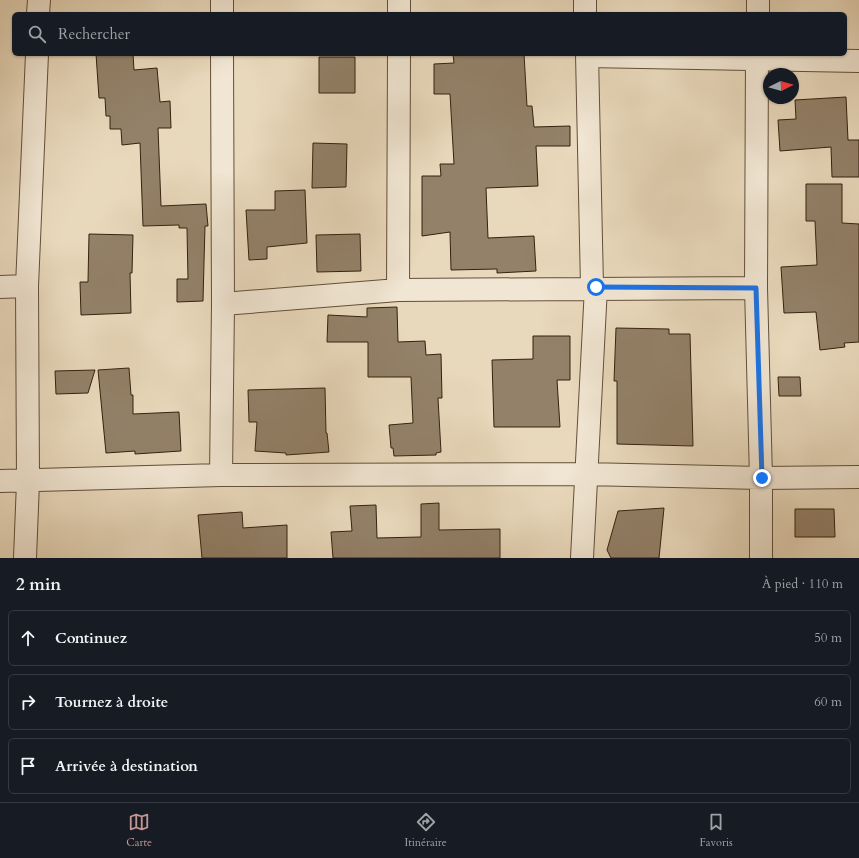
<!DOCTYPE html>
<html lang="fr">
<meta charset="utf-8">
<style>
:root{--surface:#171b24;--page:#242831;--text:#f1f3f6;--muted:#9ea1a6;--line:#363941;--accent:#c59692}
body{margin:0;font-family:Cardo,serif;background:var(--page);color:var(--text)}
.compass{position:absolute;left:763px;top:68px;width:36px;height:36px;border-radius:50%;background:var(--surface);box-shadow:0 1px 3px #0004;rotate:85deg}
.stop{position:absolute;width:12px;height:12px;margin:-9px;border:3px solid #1a73e8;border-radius:50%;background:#fff}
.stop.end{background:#1a73e8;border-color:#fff;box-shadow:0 1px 4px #0008}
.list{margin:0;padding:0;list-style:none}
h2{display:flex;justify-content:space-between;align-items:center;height:52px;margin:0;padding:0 16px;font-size:17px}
h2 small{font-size:13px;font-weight:400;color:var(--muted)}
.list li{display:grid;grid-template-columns:26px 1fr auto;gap:12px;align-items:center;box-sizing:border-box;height:56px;margin:0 8px 8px;padding:0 8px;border:1px solid var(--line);border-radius:6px}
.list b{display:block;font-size:15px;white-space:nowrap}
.list em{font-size:13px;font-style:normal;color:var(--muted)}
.icon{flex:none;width:22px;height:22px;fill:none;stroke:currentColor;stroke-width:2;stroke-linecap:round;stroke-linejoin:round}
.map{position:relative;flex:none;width:859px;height:558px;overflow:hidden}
.search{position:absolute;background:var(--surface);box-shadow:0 1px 3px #0004;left:12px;right:12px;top:12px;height:44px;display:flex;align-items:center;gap:10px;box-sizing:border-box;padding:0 14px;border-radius:6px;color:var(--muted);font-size:15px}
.sheet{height:244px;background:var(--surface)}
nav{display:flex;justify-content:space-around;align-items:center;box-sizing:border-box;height:56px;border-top:1px solid var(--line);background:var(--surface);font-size:11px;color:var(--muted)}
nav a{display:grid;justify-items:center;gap:2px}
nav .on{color:var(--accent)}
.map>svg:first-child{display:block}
</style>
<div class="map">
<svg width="859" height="558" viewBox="0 0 859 558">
<rect width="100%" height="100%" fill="#e9d9bc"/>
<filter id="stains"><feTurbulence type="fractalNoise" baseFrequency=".005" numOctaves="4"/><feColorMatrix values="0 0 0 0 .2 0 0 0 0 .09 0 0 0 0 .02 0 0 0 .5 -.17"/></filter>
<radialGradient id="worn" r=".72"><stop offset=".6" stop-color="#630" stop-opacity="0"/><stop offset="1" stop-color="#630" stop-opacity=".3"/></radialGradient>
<path fill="#938169" stroke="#35210f" d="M 96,54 L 133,54 L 134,70 L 157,68 L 160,102 L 170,101 L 171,128 L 158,128 L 161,206 L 206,204 L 208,226 L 205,226 L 203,301 L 177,302 L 177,279 L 188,279 L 187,228 L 179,228 L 179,225 L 143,226 L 140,143 L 122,145 L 121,129 L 110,129 L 110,116 L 106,116 L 105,98 L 99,98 Z
M 453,54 L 524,54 L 527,106 L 532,106 L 534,127 L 570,126 L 570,146 L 536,146 L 538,186 L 486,188 L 488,238 L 534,236 L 536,271 L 497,273 L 497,269 L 451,270 L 450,232 L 422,236 L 422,176 L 441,176 L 440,164 L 454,164 L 450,94 L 434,94 L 434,64 L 454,63 Z
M 319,57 L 355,57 L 355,93 L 319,93 Z
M 846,97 L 848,140 L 859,140 L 859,177 L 832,177 L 831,147 L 780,151 L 778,120 L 796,119 L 795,100 Z
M 313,143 L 347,144 L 346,187 L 312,188 Z
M 806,184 L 842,184 L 842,223 L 859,224 L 859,342 L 844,343 L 845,347 L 820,350 L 816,312 L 784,313 L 781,267 L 817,265 L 815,221 L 806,221 Z
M 305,190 L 307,243 L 267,247 L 267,259 L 249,260 L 246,210 L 275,210 L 275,191 Z
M 89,234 L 133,235 L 132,273 L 130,273 L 131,313 L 81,315 L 80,282 L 88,282 Z
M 360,234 L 361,271 L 317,272 L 316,235 Z
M 397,307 L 398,342 L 425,341 L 426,355 L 441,354 L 442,398 L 438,398 L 441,452 L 436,453 L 436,455 L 394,456 L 393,448 L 391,448 L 389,425 L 413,423 L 411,377 L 368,377 L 368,342 L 327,342 L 328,315 L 367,317 L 367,308 Z
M 616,328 L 669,329 L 669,334 L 690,334 L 693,446 L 617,444 L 617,381 L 614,381 Z
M 533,336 L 570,336 L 570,380 L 557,380 L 560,427 L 494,427 L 492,360 L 533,359 Z
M 129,368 L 131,395 L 133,395 L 133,414 L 179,412 L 181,451 L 135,454 L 135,451 L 106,453 L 98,370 Z
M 95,370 L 88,393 L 56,394 L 55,371 Z
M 778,377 L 800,377 L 801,396 L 779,396 Z
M 325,388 L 326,433 L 327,433 L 329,452 L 286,455 L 286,453 L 255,451 L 257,422 L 249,422 L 248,390 Z
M 439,503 L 439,530 L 500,529 L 500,558 L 333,558 L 331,532 L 352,531 L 350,506 L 376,505 L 377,538 L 421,537 L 421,504 Z
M 664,508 L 659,558 L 611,558 L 607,550 L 618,511 Z
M 795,509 L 834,509 L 835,537 L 795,537 Z
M 242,512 L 243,528 L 287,525 L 287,558 L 202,558 L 198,515 Z"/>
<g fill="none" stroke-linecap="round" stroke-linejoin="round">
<defs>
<path id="street" d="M 222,0 L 222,14
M 585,0 L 585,14
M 38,14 L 39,0
M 399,14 L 399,0
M 758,14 L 758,0
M 587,54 L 592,287
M 757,54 L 756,288 L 761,478 L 761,558
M 587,56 L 859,61
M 0,287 L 27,286
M 398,290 L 399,54
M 223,304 L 398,290 L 756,288
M 221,475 L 223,304 L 222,54
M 0,481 L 221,475 L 585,474 L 761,478 L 859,477
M 25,558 L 28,482 L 27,286 L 37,54
M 582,558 L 596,287"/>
</defs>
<use href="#street" stroke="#624f3a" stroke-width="24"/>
<use href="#street" stroke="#f1e6d3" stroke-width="22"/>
</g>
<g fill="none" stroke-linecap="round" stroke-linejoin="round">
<path stroke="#1a73e8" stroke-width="5" d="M 596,287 L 756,288 L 762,478"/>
</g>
<rect width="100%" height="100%" filter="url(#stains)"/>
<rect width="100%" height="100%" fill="url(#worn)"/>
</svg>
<svg class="compass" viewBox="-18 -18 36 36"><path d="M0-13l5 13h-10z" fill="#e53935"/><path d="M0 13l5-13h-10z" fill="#9ea1a6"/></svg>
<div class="stop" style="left:596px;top:287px"></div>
<div class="stop end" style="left:762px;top:478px"></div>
<div class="search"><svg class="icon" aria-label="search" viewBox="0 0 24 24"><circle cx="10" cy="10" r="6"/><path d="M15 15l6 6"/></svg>Rechercher</div>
</div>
<section class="sheet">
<h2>2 min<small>À pied · 110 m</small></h2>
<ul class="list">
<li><svg class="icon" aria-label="ahead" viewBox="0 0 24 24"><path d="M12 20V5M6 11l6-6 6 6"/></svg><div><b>Continuez</b></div><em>50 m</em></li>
<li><svg class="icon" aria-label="right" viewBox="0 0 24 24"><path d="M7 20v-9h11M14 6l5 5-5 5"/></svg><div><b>Tournez à droite</b></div><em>60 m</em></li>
<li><svg class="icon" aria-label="arrive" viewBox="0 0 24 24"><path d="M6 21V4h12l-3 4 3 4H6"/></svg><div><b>Arrivée à destination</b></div></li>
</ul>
</section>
<nav>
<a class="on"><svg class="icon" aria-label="map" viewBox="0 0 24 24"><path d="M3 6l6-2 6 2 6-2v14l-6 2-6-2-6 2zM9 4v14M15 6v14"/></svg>Carte</a>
<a><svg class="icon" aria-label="directions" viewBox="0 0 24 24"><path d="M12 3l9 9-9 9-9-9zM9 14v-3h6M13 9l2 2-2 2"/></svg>Itinéraire</a>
<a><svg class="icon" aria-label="saved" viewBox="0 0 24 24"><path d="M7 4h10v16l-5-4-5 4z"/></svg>Favoris</a>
</nav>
